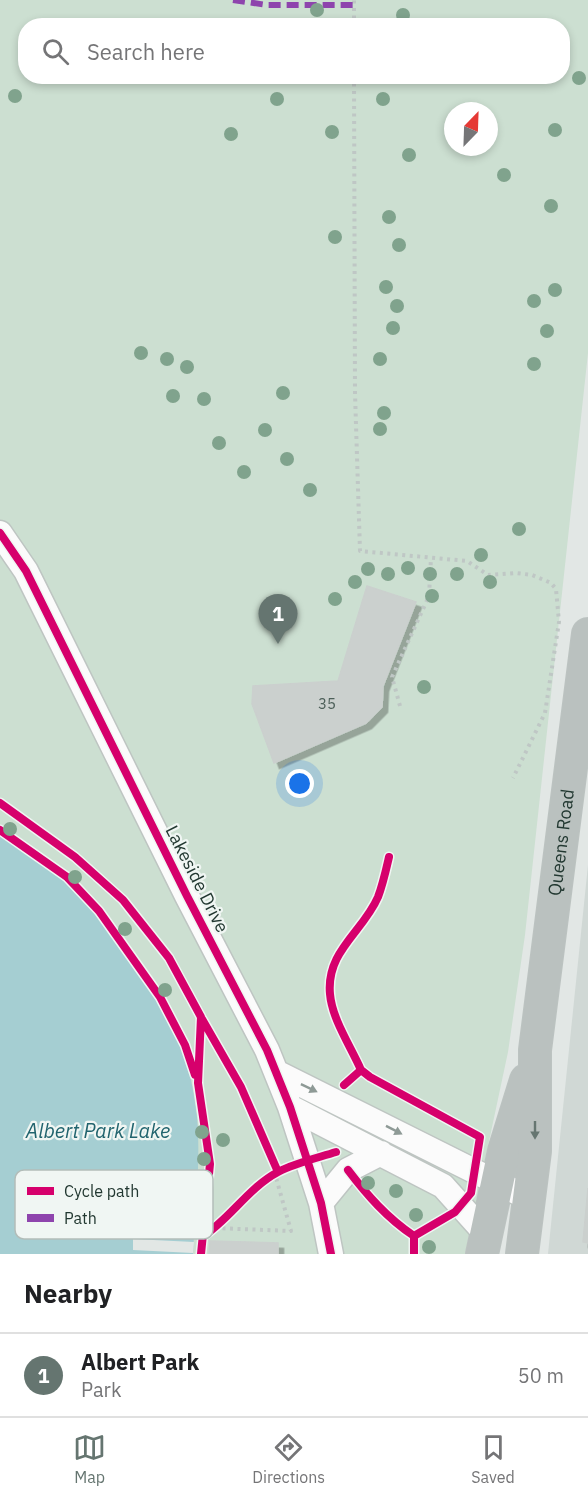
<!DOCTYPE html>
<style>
:root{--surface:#fff;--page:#f6f6f6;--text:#202124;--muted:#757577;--line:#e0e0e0;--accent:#657570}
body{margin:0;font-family:"IBM Plex Sans",sans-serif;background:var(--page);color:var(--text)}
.compass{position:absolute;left:444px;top:102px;width:54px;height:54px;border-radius:50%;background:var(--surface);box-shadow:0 3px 9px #0003;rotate:23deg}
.you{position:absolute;left:300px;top:784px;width:21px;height:21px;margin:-15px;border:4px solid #fff;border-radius:50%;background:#1a73e8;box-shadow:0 0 0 9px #1a73e833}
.badge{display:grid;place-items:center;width:39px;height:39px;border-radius:50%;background:var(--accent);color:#fff;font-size:20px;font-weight:700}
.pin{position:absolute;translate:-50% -50px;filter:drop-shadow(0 2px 3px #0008)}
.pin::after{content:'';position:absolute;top:32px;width:21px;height:18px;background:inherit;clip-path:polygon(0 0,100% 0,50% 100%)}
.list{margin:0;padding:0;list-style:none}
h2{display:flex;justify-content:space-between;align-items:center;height:78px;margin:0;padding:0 24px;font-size:26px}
h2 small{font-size:20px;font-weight:400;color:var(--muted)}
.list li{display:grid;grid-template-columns:39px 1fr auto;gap:18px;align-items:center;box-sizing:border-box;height:84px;padding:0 24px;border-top:2px solid var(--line)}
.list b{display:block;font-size:22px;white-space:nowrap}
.list p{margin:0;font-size:20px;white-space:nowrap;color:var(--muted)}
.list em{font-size:20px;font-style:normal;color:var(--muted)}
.icon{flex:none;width:33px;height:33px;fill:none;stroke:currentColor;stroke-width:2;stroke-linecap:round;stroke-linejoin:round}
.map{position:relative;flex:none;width:588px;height:1254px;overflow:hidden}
.search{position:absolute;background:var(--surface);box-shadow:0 3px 9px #0003;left:18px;right:18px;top:18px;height:66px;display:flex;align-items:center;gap:15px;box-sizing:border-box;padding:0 21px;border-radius:24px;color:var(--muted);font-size:22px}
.sheet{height:162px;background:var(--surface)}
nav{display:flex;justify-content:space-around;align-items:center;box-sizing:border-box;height:84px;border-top:2px solid var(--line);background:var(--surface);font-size:16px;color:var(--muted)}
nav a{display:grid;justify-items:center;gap:3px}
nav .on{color:var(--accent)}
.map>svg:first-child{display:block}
</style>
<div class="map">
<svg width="588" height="1254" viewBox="0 0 588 1254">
<defs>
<filter id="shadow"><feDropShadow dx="5.5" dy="5.5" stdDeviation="0" flood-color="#0004"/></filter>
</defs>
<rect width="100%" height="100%" fill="#e2e7e5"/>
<path fill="#d0d8d5" d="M 588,865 L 588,1254 L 548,1254 Z"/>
<path fill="#ccdfd1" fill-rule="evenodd" d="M 0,0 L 588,0 L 588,353 L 525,935 L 508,1052 L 465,1254 L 0,1254 ZM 26,26 L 562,26 L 562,76 L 26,76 ZM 453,111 L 489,111 L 489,147 L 453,147 Z"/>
<path fill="#a5ced2" d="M 0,833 C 20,846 41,860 60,875 C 103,909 158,991 179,1041 C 189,1064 194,1092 197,1117 C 201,1162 195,1209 193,1254 L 0,1254 Z"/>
<path fill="#e2e7e5" d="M 133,1239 L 194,1242 L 193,1253 L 133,1250 Z"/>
<path fill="#cbd0ce" stroke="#cbd0ce" stroke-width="1.5" filter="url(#shadow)" d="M 367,586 L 416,602 L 383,686 L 382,707 L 366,723 L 274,763 L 252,704 L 253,686 L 338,681 Z
M 588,1188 L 588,1243 L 583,1242 Z
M 210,1241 L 278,1243 L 278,1254 L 209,1254 Z"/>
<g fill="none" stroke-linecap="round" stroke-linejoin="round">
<defs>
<path id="secondary" d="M 0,533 L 26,571 L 187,896 L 267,1050 L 290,1107 L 321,1203 L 331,1254
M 276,1072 L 530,1199
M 290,1107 L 443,1186 L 486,1234
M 321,1203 L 348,1170 L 381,1153"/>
<g id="highway">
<path d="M 482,1254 L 504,1151 L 526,1080"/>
<path id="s1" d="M 522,1254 L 535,1151 L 535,1050 L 588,634"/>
</g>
</defs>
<use href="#secondary" stroke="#bec5c2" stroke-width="27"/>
<use href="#highway" stroke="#bcc3c1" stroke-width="34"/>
<path stroke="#bfc7c5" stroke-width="4" stroke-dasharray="3 4.5" stroke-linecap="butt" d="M 354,26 L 354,0
M 354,76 L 355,393 L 360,551 L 467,561 L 488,575 L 516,573 L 532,575 L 551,583 L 556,589 L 559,622 L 545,713 L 513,778
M 400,706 L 392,677 L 429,596 L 431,558
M 215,1228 L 291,1231 L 275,1174"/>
<use href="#secondary" stroke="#fbfbfb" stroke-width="24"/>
<use href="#highway" stroke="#bac1bf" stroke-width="32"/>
<path stroke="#8e44ad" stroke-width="6" stroke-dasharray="12 6" stroke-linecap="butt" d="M 233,0 L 267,5 L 354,5"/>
<defs>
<path id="cycleway" d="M 0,533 L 26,571 L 187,896 L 267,1050 L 290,1107 L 321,1203 L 331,1254
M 0,803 L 75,857 L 123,900 L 169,958 L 201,1017 L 198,1083 L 210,1164 L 201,1254
M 0,830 L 67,877 L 99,911 L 160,997 L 185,1045 L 195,1075
M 202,1019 L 241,1087 L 278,1172
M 361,1070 C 351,1047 332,1019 330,994 C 326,951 363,932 378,897 C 383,884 386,870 389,857
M 344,1085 L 361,1070 L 370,1077 L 480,1137 L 471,1193 L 455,1212 L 414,1236 L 414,1254
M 348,1170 C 367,1195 387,1218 414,1236
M 202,1237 C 230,1219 248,1188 278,1172 C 295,1163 317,1158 336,1152"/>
</defs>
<use href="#cycleway" stroke="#f0f6f3" stroke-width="11"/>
<use href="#cycleway" stroke="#d6006c" stroke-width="8"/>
</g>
<g fill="#80a38d">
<circle cx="317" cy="10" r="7"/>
<circle cx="403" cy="15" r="7"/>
<circle cx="579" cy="78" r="7"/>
<circle cx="15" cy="96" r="7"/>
<circle cx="277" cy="99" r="7"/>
<circle cx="383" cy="99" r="7"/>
<circle cx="555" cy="130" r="7"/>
<circle cx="332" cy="132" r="7"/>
<circle cx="231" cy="134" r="7"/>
<circle cx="409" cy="155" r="7"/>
<circle cx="504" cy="175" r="7"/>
<circle cx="551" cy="206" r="7"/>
<circle cx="389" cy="217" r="7"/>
<circle cx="335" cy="237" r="7"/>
<circle cx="399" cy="245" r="7"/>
<circle cx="386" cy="287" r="7"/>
<circle cx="555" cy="290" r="7"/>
<circle cx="534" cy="301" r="7"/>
<circle cx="397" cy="306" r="7"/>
<circle cx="393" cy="328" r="7"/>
<circle cx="547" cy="331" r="7"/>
<circle cx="141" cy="353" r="7"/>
<circle cx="167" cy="359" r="7"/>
<circle cx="380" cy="359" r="7"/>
<circle cx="534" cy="364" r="7"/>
<circle cx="187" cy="367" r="7"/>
<circle cx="283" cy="393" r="7"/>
<circle cx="173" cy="396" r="7"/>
<circle cx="204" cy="399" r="7"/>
<circle cx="384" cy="413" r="7"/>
<circle cx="380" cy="429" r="7"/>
<circle cx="265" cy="430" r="7"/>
<circle cx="219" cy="443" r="7"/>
<circle cx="287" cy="459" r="7"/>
<circle cx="244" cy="472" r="7"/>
<circle cx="310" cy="490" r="7"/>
<circle cx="519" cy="529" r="7"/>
<circle cx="481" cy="555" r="7"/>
<circle cx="408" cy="568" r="7"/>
<circle cx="368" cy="569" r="7"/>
<circle cx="388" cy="574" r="7"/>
<circle cx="430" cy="574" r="7"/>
<circle cx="457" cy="574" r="7"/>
<circle cx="355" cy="582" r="7"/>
<circle cx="490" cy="582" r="7"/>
<circle cx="432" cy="596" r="7"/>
<circle cx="335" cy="599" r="7"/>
<circle cx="424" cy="687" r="7"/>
<circle cx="10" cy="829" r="7"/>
<circle cx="75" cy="877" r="7"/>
<circle cx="125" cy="929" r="7"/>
<circle cx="165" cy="990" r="7"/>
<circle cx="202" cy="1132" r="7"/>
<circle cx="223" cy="1140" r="7"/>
<circle cx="204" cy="1159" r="7"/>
<circle cx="368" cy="1183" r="7"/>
<circle cx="396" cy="1191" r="7"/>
<circle cx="416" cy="1215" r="7"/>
<circle cx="429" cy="1247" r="7"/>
</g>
<defs><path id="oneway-solid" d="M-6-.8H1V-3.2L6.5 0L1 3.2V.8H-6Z" transform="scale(1.5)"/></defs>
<g fill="#8e9a96">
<use href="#oneway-solid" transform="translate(309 1088) rotate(26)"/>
<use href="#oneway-solid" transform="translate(394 1130) rotate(27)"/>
</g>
<use fill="#667671" href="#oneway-solid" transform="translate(535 1130) rotate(90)"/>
<g text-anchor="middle" stroke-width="4.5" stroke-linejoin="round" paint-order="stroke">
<g font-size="15" fill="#4d5f59">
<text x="327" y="709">35</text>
</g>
<g font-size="18" fill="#223831" stroke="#f0f6f3">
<text dy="6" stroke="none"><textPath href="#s1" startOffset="414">Queens Road</textPath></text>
<text transform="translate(197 879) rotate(63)" y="6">Lakeside Drive</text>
</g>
<g font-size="20" font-style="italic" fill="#21646e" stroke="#f0f6f3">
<text x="98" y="1138">Albert Park Lake</text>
</g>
</g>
<rect x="15" y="1170" width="198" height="69" rx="9" fill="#f0f6f3" stroke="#b2bdb9" stroke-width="1.5"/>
<rect x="27" y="1187" width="27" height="8" fill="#d6006c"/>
<rect x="27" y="1214" width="27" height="8" fill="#8e44ad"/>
<g font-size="16" fill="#223831">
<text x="64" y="1197">Cycle path</text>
<text x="64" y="1224">Path</text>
</g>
</svg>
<svg class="compass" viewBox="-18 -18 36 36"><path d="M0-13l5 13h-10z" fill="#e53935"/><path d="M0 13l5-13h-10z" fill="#757577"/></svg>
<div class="you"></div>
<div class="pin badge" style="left:278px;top:644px">1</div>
<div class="search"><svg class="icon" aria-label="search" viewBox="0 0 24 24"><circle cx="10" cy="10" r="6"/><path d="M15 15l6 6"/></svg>Search here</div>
</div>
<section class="sheet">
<h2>Nearby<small></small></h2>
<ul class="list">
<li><span class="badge">1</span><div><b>Albert Park</b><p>Park</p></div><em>50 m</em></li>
</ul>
</section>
<nav>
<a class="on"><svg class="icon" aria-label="map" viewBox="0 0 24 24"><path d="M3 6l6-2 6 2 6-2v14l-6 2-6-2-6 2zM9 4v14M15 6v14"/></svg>Map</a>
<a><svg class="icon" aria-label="directions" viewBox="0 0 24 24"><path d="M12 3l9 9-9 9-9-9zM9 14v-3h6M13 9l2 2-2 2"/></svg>Directions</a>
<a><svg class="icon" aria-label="saved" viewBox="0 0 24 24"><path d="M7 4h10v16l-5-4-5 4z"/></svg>Saved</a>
</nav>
